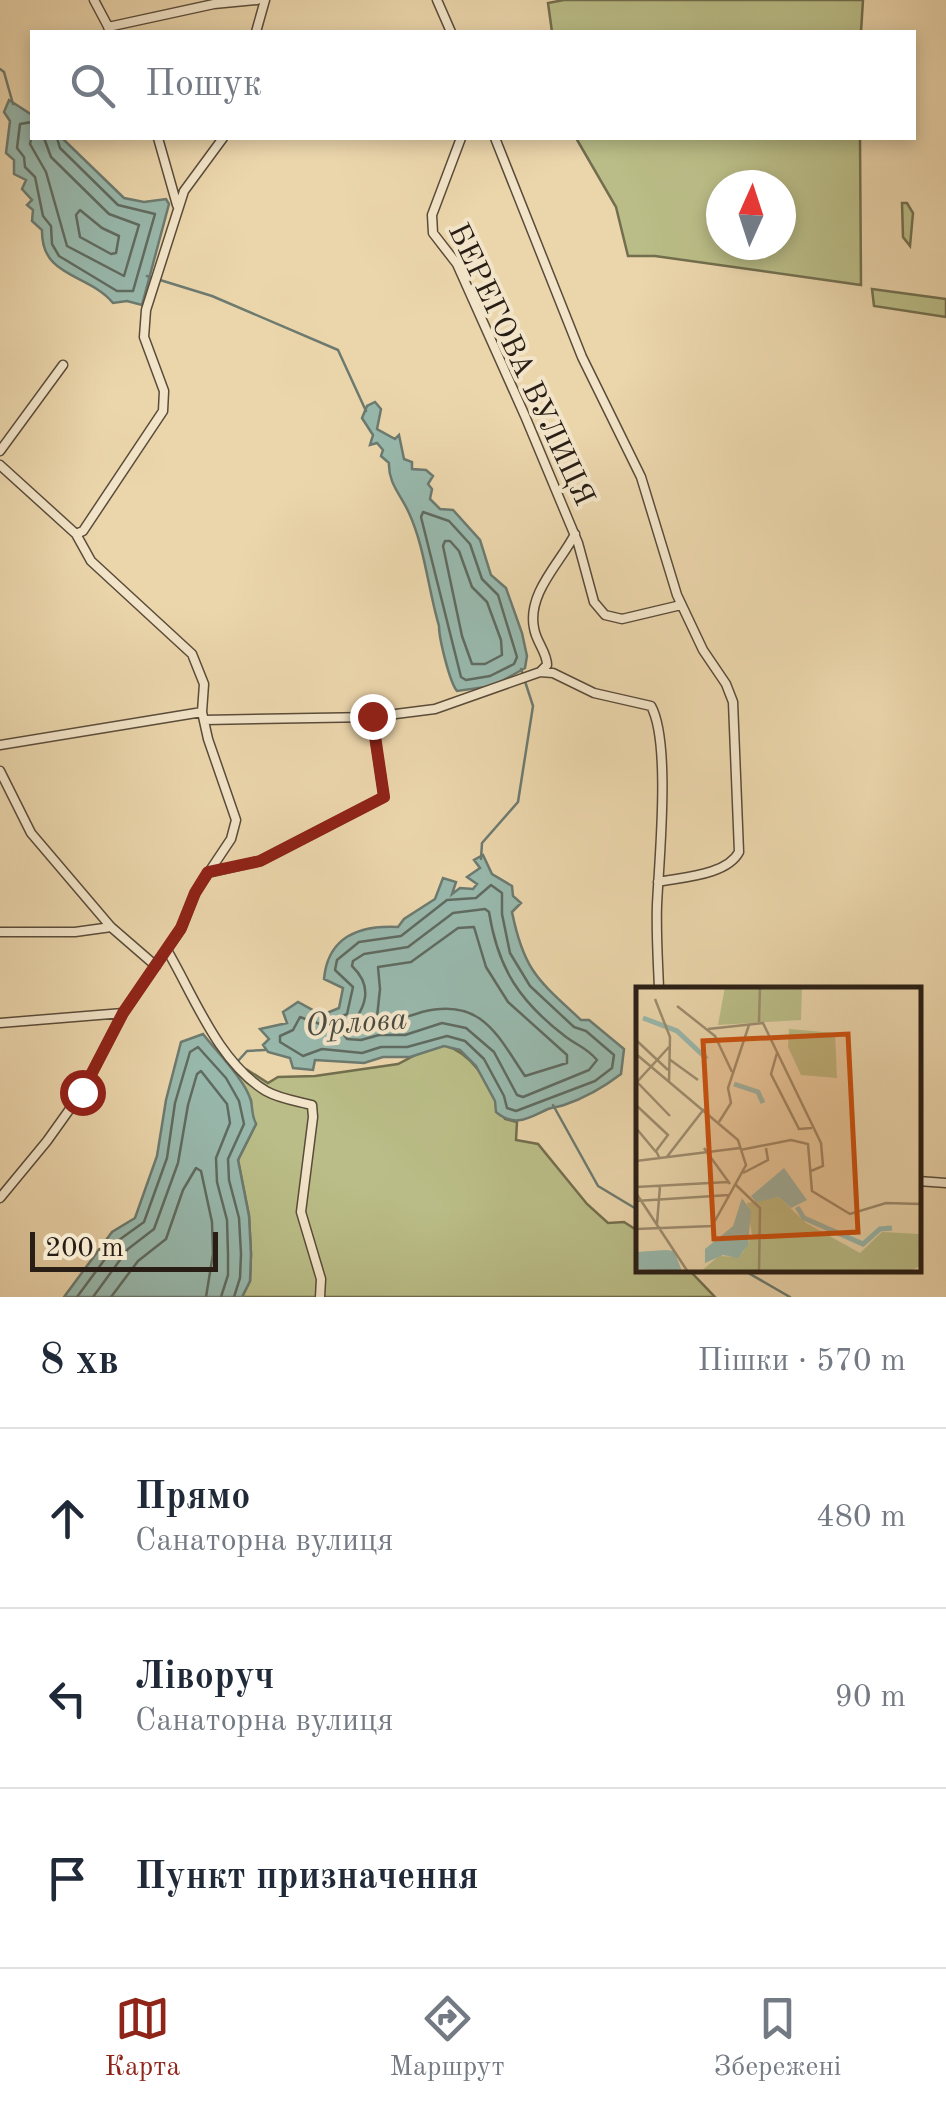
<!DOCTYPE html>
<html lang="uk">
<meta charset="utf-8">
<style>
:root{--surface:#fff;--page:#f2f2f3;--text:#1f2937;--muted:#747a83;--line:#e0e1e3;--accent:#8f2418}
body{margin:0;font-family:"Old Standard TT",serif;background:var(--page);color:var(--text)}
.compass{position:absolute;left:706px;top:170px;width:90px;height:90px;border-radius:50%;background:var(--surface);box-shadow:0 5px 15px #0003;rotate:3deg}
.scale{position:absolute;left:30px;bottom:25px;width:188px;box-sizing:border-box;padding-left:10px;border:5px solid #291e15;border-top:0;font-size:28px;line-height:35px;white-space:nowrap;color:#291e15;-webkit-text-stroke:8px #f2e4c8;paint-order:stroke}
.stop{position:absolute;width:30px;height:30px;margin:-22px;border:8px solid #8f2418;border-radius:50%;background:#fff}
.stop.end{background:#8f2418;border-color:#fff;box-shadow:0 2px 10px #0008}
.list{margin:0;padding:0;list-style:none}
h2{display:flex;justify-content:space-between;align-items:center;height:130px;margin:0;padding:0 40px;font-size:42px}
h2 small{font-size:32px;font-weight:400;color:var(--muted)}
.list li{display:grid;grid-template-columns:65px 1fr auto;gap:30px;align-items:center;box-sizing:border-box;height:180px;padding:0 40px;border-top:2px solid var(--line)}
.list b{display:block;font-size:38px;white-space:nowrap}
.list p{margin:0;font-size:32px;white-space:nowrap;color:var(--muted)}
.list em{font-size:32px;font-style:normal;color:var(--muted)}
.icon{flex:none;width:55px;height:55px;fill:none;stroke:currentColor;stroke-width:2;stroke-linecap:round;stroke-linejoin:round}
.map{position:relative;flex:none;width:946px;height:1297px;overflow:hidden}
.search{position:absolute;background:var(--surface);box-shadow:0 5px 15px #0003;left:30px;right:30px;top:30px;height:110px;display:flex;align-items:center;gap:25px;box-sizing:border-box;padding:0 35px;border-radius:0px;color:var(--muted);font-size:38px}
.sheet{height:670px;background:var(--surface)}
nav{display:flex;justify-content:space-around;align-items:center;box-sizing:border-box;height:140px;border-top:2px solid var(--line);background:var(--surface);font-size:28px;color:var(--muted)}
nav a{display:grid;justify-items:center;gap:5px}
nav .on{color:var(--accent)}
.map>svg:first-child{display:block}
</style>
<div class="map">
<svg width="946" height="1297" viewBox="0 0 946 1297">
<rect width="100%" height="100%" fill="#ebd5ab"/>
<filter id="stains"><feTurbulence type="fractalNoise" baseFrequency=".002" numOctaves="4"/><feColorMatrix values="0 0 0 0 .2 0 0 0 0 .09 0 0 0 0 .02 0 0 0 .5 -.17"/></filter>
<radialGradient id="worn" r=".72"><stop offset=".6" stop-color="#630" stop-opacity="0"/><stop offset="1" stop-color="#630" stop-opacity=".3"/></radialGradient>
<path fill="#babd87" stroke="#726e4e" stroke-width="2.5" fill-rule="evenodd" d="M 564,0 L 863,0 L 861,32 L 552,32 L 548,3 Z
M 576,138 L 860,138 L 861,285 L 655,256 L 628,256 L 616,207 ZM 781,185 L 781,245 L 721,245 L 721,185 Z
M 902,203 L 907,203 L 913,213 L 910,246 L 903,237 Z
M 872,289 L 946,299 L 946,317 L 874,306 Z
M 444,1045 C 478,1055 490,1090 505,1119 L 517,1122 L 516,1140 L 538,1144 L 587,1204 L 608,1223 L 624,1222 L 638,1231 L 638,1270 L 689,1270 L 715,1297 L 242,1297 L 250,1281 L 251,1254 L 249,1216 L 238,1160 L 256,1124 L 251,1115 L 251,1100 L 234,1073 L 246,1069 L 268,1083 L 278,1077 L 315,1076 L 398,1064 L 423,1051 Z"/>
<path fill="#98b8ac" stroke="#6c7a70" stroke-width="2.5" d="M 9,100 L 32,115 L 32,138 L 62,138 L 124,198 L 144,202 L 166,199 L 169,204 L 142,305 L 127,301 L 113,303 C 88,273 41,278 42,230 L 32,221 L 33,210 L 27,205 L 32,200 L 22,189 L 26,180 L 14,174 L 14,160 L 6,153 L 10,121 L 4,112 Z
M 375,402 L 381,409 L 377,429 L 395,439 L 399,435 L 404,459 L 412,462 L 412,469 L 426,470 L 433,476 L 428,484 L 432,489 L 430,499 L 440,509 L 453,510 L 480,540 L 491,575 L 506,588 L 522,633 L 527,656 L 525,668 L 493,686 L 457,691 C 450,683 439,639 439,626 C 428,589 425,548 409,513 C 401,495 388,483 389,463 L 381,456 L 383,450 L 377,443 L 370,445 L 373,435 L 362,418 L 367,406 Z
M 483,855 L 492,874 L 512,886 L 513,896 L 521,903 L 512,912 C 524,971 538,980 581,1020 L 589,1020 L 624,1049 L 621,1074 C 604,1087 585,1098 564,1105 C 558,1107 553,1107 548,1109 C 528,1118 515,1128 496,1112 L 495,1101 L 476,1066 L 460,1050 L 444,1046 L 410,1057 L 383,1057 L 364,1063 L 315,1060 L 313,1070 L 293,1068 L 290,1058 L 268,1052 L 263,1045 L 269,1039 L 260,1029 L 287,1023 L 283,1012 L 298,1002 L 322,1015 L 339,1008 L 343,988 L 324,979 C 328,937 358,925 398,927 L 404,919 L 435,899 L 443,878 L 456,882 L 452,894 L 460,888 L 473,889 L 477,884 L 467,877 L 480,868 L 474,860 Z
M 203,1034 C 216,1051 246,1081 251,1101 C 253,1110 251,1114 256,1124 L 238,1160 L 249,1216 L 251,1254 L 250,1281 L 242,1297 L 64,1297 L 112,1232 L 135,1218 L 157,1156 L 166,1100 L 181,1042 Z"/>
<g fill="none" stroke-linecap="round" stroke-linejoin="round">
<path stroke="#606b60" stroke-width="2.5" d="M 32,122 L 20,124 L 17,148 L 24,157 L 25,167 L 35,177 L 43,216 L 51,226 L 52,244 L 59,256 L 117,291 L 133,291 L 155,214 L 118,205 L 60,148 L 57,138
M 32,135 L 30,144 L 46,172 L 67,246 L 124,276 L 139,225 L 109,214 L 51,157 L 44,138
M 80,210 L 102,228 L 119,236 L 116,253 L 111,254 L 80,237 L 76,215 Z
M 423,512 L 449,521 L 470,544 L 482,579 L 498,595 L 517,657 L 514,664 L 490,676 L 466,680 L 461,677 L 421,517 Z
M 445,541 L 450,541 L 459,551 L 472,587 L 487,602 L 501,640 L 502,655 L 485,664 L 472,664 L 462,636 L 443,546 Z
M 491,885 L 502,893 L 502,914 L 510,953 L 530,986 L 574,1027 L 586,1031 L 614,1055 L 612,1068 L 595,1081 L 516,1111 L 507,1108 L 504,1096 L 484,1059 L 465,1041 L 447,1036 L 407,1047 L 381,1047 L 362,1053 L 322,1049 L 303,1056 L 280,1042 L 280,1036 L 293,1030 L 300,1017 L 323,1025 L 347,1014 L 353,987 L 335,970 L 337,960 L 359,942 L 401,936 L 447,900 L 476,898 Z
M 485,909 L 489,912 C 498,969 520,1002 566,1037 C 578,1046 586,1047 597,1060 L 589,1070 L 523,1097 L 517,1095 L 494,1052 L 466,1028 L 442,1023 L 405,1035 L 379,1035 L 361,1040 L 347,1039 L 344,1035 C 361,1013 378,991 352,966 L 353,961 L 364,954 L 408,947 L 453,913 Z
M 474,927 L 486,967 L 508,1002 L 567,1055 L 567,1063 L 525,1076 C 497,1035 482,997 422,1012 C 406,1017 393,1022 377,1017 L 380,989 L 378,967 L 411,962 L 458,928 Z
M 77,1297 L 119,1240 L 144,1222 L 167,1158 L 175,1103 L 190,1052 L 198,1047 L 226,1078 L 239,1101 L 244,1124 L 228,1159 L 229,1180 L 239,1218 L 241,1254 L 240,1278 L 234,1297
M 93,1297 L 128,1249 L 154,1229 L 178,1163 L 188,1105 L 197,1074 L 201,1071 L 227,1104 L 230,1123 L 216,1158 L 217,1182 L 227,1220 L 228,1254 L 228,1275 L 221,1297
M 111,1297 L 138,1261 L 166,1239 L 183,1190 L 196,1168 L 201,1171 L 212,1222 L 213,1254 L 206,1297"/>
<path stroke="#6c7a70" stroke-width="2.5" d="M 0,69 L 4,72 L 13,104
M 147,276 L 212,296 L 338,350 L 366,411
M 481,859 L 482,843 L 518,802 L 533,706 L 521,669
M 238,1061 L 247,1051 L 265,1050
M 553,1105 L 598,1186 L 638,1210
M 743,1270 L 790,1297"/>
<defs>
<path id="minor" d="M 94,0 L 111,32
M 437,0 L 451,32
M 108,27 L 214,4 L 257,0
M 256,32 L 265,0
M 158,138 L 177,205
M 461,138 L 432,215 L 433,233 L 457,264 L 525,416 L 578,543 L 594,602 L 605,615 L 622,619 L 681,605
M 495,138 L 582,357 L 641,477 L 677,595 L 703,650 L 726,684 L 733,702 L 739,852 C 727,875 683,877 658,882
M 0,451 L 63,365
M 0,465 L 76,534 L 91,561 L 192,654 L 204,684 L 202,712 L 208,739 L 236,820 L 231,839 L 195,893 L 181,929 L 123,1013 L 82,1092 L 47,1141 L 0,1198
M 76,534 L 83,531 L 163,411 L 164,391 L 144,337 L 146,310 L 184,191 L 223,138
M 540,672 L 547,665 C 547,652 536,642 534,628 C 527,593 561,562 575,534
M 204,720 L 372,717 L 435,709 L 540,672 L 553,673 L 594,693 L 651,706 C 671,742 659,860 657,905 C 656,933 658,961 659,989
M 0,745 L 202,712
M 0,771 L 31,833 L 111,927 L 156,966
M 208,873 L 260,861 L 384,797 L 372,717
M 0,932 L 75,932 L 111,927
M 167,950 C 194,996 218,1062 266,1091 C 280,1099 297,1101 312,1105 L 313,1117 L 301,1212 L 321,1279 L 320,1297
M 0,1023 L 123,1013
M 918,1181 L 946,1183"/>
</defs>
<use href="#minor" stroke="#5a4c3a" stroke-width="11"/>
<use href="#minor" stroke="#f2e4c8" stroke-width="8"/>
</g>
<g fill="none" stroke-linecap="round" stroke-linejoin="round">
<path stroke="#8f2418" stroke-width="12" d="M 82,1092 L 123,1013 L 181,928 L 195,893 L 208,872 L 260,861 L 384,797 L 372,716"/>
</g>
<g text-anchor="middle" stroke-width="8" stroke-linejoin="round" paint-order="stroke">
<g font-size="30" fill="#291e15" stroke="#f2e4c8">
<text transform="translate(522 364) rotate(65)" y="10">БЕРЕГОВА ВУЛИЦЯ</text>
</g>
<g font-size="32" font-style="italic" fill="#4a4c42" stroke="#f2e4c8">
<text transform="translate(356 1021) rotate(-4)" y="11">Орлова</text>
</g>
</g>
<g transform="translate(636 987)">
<rect width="285" height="285" fill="#ebd5ab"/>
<path d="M 89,0 L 166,0 L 165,33 L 82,38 ZM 153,42 L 199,46 L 201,91 L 165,88 L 152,60 ZM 143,210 L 170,236 L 224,266 L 246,245 L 283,247 L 285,279 L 271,285 L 64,285 L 83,269 L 102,270 L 108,264 L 116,248 L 111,216 Z" fill="#babd87"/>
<path d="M 148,181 L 171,213 L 155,221 L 143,210 L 120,215 L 115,209 ZM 106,211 L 115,224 L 112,258 L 102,271 L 87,268 L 69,276 L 69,262 L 97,239 ZM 30,263 L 38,264 L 46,284 L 0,282 L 0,265 Z" fill="#98b8ac"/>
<path fill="none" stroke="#98b8ac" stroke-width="5" d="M 7,31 L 41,44 L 71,72M 98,97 L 122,105 L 127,116M 161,220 L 168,231 L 227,257 L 244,242 L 256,241"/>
<path fill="none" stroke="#9d8c6f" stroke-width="2.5" d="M 19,12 L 34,50 L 33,95M 41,19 L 79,49 L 96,85M 123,35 L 124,0M 72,42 L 127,36 L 185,156 L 187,179 L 175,184M 0,53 L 32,83M 141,66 L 135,87 L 163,142 L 176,141M 0,67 L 102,153 L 110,178 L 76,239 L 0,242M 33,72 L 62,93M 0,94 L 34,129M 0,96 L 33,60M 0,118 L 32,148 L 20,164 L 24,172M 83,135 L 95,116 L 92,101 L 113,38M 0,141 L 20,165M 68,161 L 94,197M 104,163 L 155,153 L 172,157 L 176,204 L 214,227 L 250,216 L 285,217M 30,171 L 68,122M 0,174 L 104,161M 107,186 L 132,173 L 130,161M 100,198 L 124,221 L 123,285M 0,200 L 92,195M 0,206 L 52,285M 0,214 L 93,208M 21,237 L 24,199"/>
<path fill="#cb500d" fill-opacity="0.15" stroke="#cb500d" stroke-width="5" d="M 212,47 L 222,245 L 78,252 L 67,54 Z"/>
<rect width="285" height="285" fill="none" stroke="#291e15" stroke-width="5"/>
</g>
<rect width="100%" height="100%" filter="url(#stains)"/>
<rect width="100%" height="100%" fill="url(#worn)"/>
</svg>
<svg class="compass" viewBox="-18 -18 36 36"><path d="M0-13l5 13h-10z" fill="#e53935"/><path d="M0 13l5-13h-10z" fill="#747a83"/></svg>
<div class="scale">200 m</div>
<div class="stop" style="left:82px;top:1092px"></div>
<div class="stop end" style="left:372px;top:716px"></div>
<div class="search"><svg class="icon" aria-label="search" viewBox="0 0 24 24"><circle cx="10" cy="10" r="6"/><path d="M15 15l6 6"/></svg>Пошук</div>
</div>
<section class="sheet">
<h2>8 хв<small>Пішки · 570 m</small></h2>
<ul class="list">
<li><svg class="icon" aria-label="ahead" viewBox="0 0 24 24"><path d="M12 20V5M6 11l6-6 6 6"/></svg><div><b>Прямо</b><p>Санаторна вулиця</p></div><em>480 m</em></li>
<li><svg class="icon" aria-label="left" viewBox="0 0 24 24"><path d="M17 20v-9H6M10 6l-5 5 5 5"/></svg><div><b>Ліворуч</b><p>Санаторна вулиця</p></div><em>90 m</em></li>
<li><svg class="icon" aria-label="arrive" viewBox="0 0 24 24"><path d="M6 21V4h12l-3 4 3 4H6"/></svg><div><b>Пункт призначення</b></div></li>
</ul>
</section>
<nav>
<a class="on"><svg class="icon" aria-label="map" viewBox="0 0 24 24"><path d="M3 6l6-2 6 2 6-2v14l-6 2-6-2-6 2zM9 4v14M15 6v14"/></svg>Карта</a>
<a><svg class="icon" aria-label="directions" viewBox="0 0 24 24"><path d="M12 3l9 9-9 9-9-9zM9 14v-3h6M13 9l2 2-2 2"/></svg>Маршрут</a>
<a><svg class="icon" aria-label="saved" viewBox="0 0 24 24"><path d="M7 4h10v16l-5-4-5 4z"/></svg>Збережені</a>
</nav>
